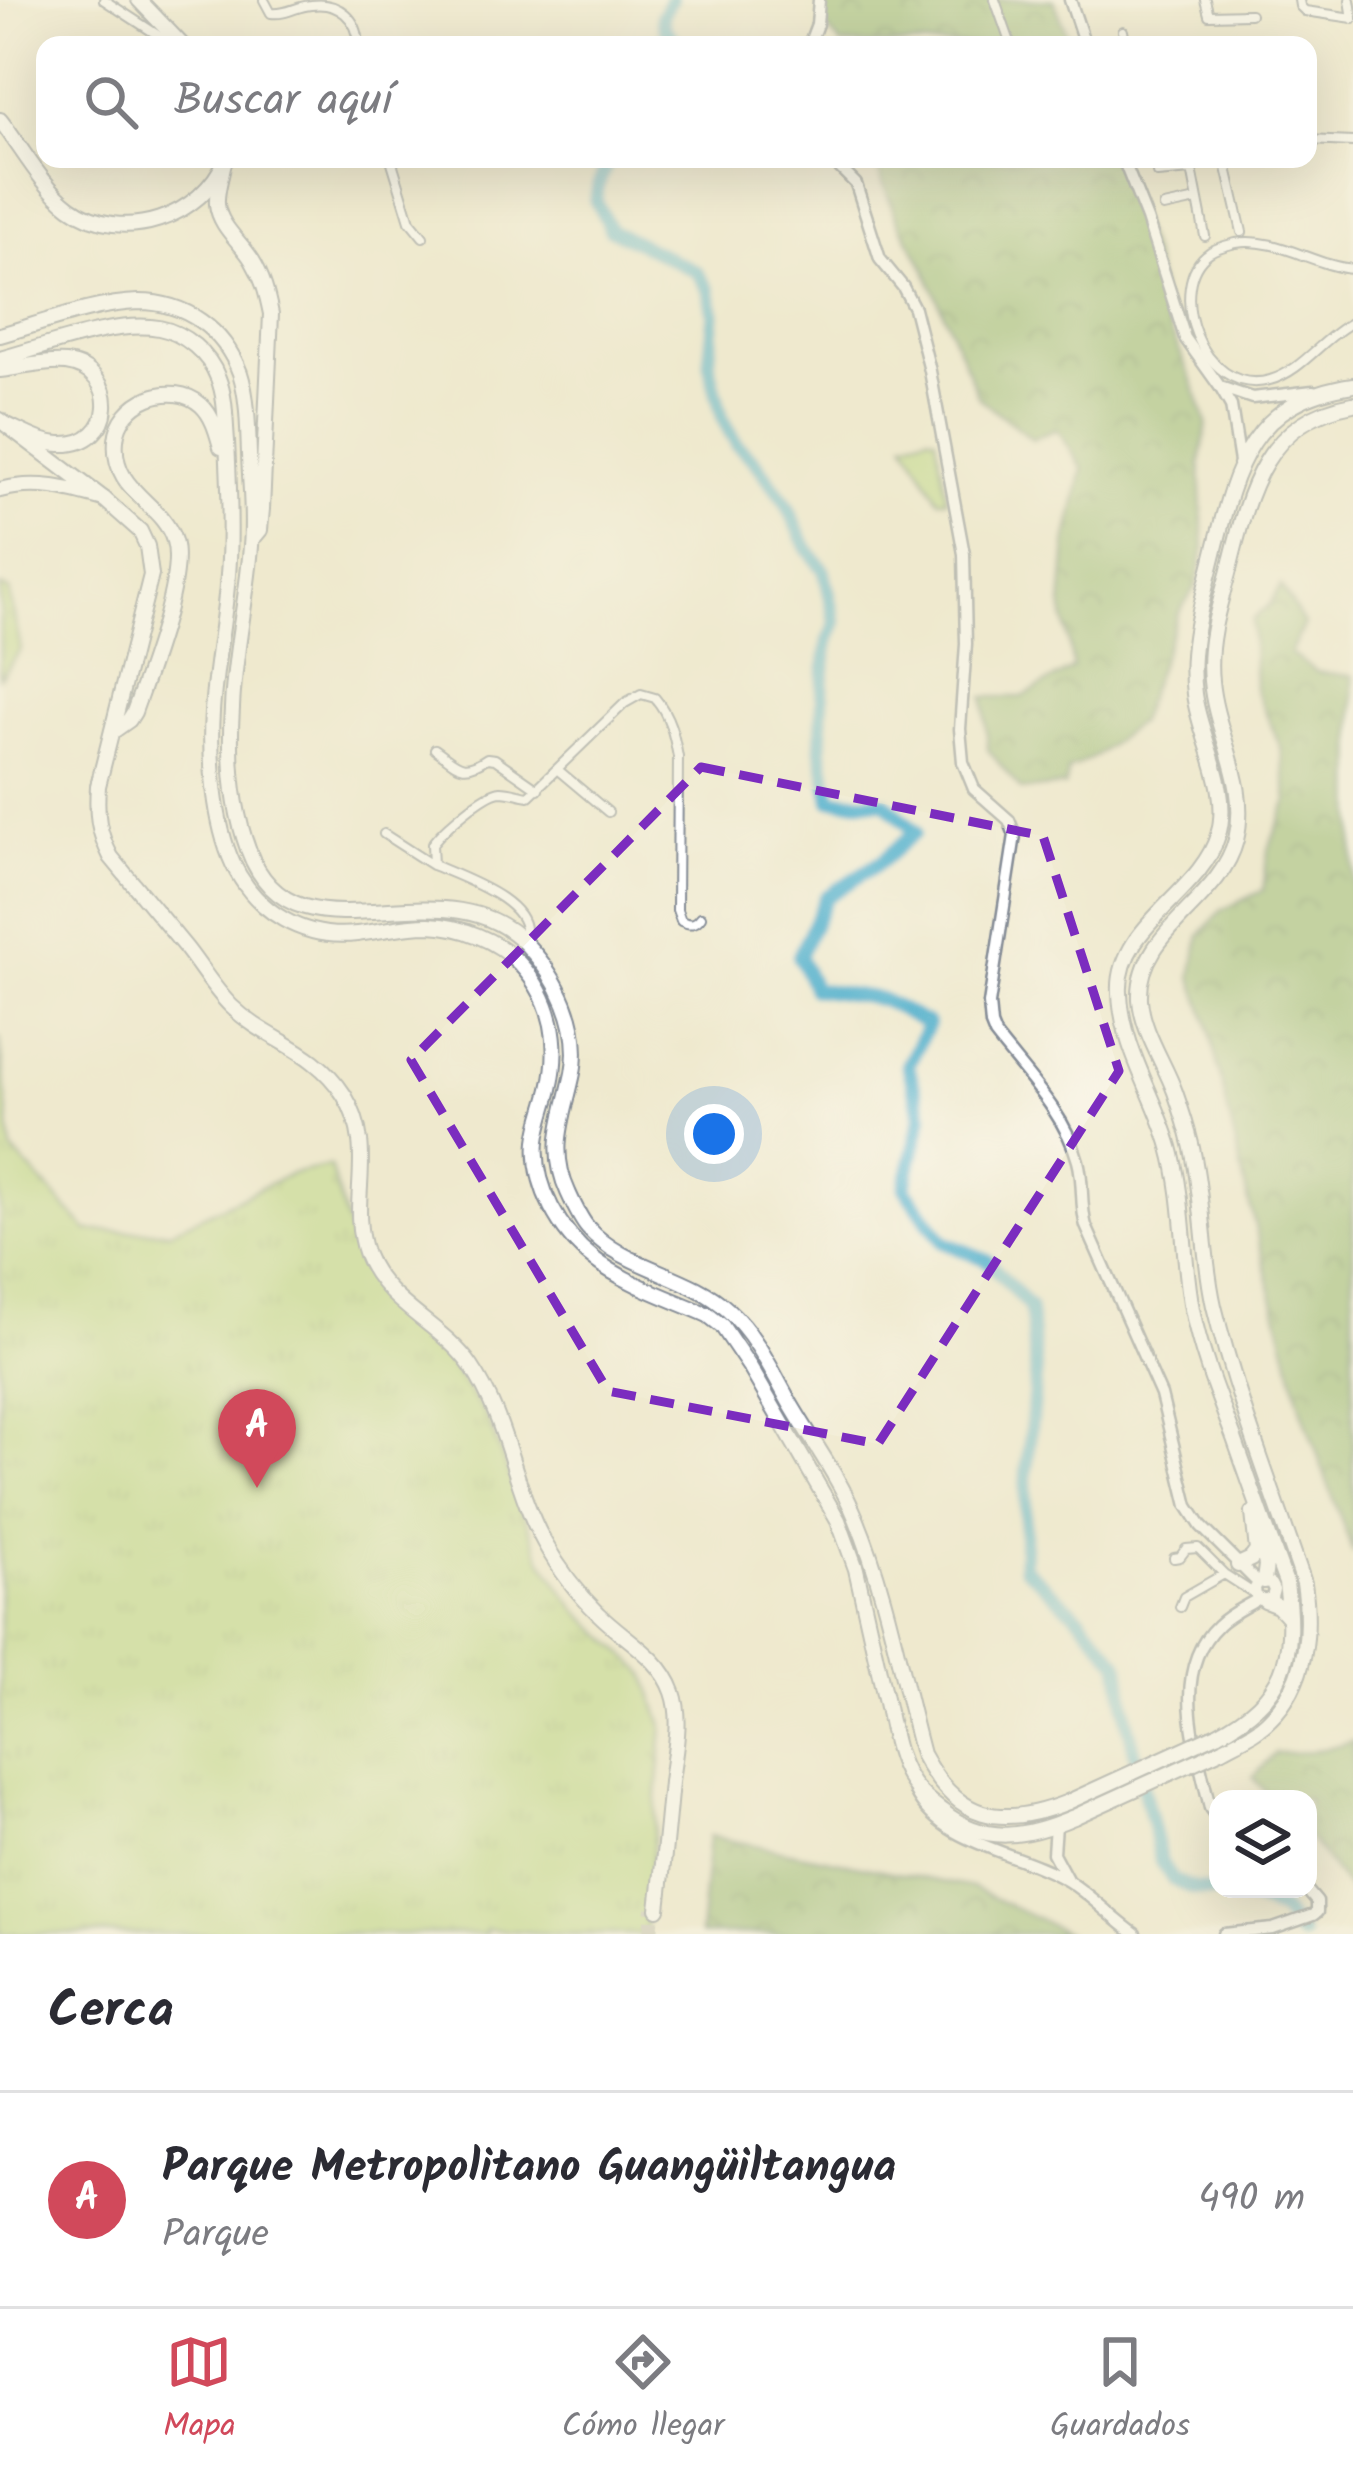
<!DOCTYPE html>
<html lang="es">
<meta charset="utf-8">
<style>
:root{--surface:#fff;--page:#f7f7f7;--text:#2b2b33;--muted:#7c7c81;--line:#e1e1e2;--accent:#d1495b}
body{margin:0;font-family:Kalam,sans-serif;background:var(--page);color:var(--text)}
.controls{position:absolute;right:36px;bottom:36px;display:grid;overflow:hidden;border-radius:24px;box-shadow:0 12px 48px #0002}
.controls button{width:108px;height:108px;display:grid;place-items:center;padding:0;border:0;border-bottom:3px solid var(--line);background:var(--surface);color:var(--text);font:60px sans-serif}
.you{position:absolute;left:714px;top:1134px;width:42px;height:42px;margin:-30px;border:9px solid #fff;border-radius:50%;background:#1a73e8;box-shadow:0 0 0 18px #1a73e833}
.badge{display:grid;place-items:center;width:78px;height:78px;border-radius:50%;background:var(--accent);color:#fff;font-size:39px;font-weight:700}
.pin{position:absolute;translate:-50% -99px;filter:drop-shadow(0 3px 6px #0008)}
.pin::after{content:'';position:absolute;top:63px;width:42px;height:36px;background:inherit;clip-path:polygon(0 0,100% 0,50% 100%)}
.list{margin:0;padding:0;list-style:none}
h2{display:flex;justify-content:space-between;align-items:center;height:156px;margin:0;padding:0 48px;font-size:51px}
h2 small{font-size:39px;font-weight:400;color:var(--muted)}
.list li{display:grid;grid-template-columns:78px 1fr auto;gap:36px;align-items:center;box-sizing:border-box;height:216px;padding:0 48px;border-top:3px solid var(--line)}
.list b{display:block;font-size:45px;white-space:nowrap}
.list p{margin:0;font-size:39px;white-space:nowrap;color:var(--muted)}
.list em{font-size:39px;font-style:normal;color:var(--muted)}
.icon{flex:none;width:66px;height:66px;fill:none;stroke:currentColor;stroke-width:2;stroke-linecap:round;stroke-linejoin:round}
.map{position:relative;flex:none;width:1353px;height:1934px;overflow:hidden}
.search{position:absolute;background:var(--surface);box-shadow:0 12px 48px #0002;left:36px;right:36px;top:36px;height:132px;display:flex;align-items:center;gap:30px;box-sizing:border-box;padding:0 42px;border-radius:24px;color:var(--muted);font-size:45px}
.sheet{height:372px;background:var(--surface)}
nav{display:flex;justify-content:space-around;align-items:center;box-sizing:border-box;height:168px;border-top:3px solid var(--line);background:var(--surface);font-size:33px;color:var(--muted)}
nav a{display:grid;justify-items:center;gap:6px}
nav .on{color:var(--accent)}
.map>svg:first-child{display:block}
</style>
<div class="map">
<svg width="1353" height="1934" viewBox="0 0 1353 1934">
<defs>
<pattern id="forest-crowns" width="20" height="18" patternUnits="userSpaceOnUse" patternTransform="scale(3)"><rect width="20" height="18" fill="#90b66c"/><path d="M2 6a3 3 0 1 1 6 0M12 15a3 3 0 1 1 6 0" fill="none" stroke="#75945c"/></pattern>
<pattern id="park-tufts" width="24" height="20" patternUnits="userSpaceOnUse" patternTransform="scale(3)"><rect width="24" height="20" fill="#b6d57c"/><path d="M3 7l-1-3M5 7V3M7 7l1-3M15 17l-1-3M17 17v-4M19 17l1-3" fill="none" stroke="#9cb76e"/></pattern>
</defs>
<rect width="100%" height="100%" fill="#fbf7ec"/>
<filter id="ink" filterUnits="userSpaceOnUse"><feTurbulence type="fractalNoise" baseFrequency=".00833" numOctaves="2"/><feDisplacementMap in="SourceGraphic" scale="24" xChannelSelector="R" yChannelSelector="G"/><feConvolveMatrix kernelMatrix="1 2 1 2 8 2 1 2 1" color-interpolation-filters="sRGB"/></filter>
<filter id="wash" filterUnits="userSpaceOnUse"><feTurbulence type="fractalNoise" baseFrequency=".004" numOctaves="4" result="noise"/><feDisplacementMap in="SourceGraphic" scale="48" xChannelSelector="R" yChannelSelector="G"/><feGaussianBlur stdDeviation="2.7" result="paint"/><feColorMatrix in="noise" values="0 0 0 0 0 0 0 0 0 0 0 0 0 0 0 0 0 1.4 0 .05"/><feComposite in="paint" operator="in"/></filter>
<g filter="url(#wash)">
<rect width="100%" height="100%" fill="#efe9ce"/>
<path fill="#b6d57c" stroke="#68826d" stroke-width="3" d="M 928,435 L 936,437 L 947,499 L 938,499 L 905,442 Z"/>
<path fill="url(#forest-crowns)" stroke="#567265" stroke-width="3" d="M 826,0 L 1054,0 L 1071,45 L 842,45 L 825,27 Z
M 869,159 L 1115,159 L 1153,258 L 1167,323 L 1191,377 L 1207,424 L 1200,464 L 1204,548 L 1197,584 L 1178,614 L 1138,722 L 1097,755 L 1068,770 L 1065,786 L 1021,790 L 988,750 L 984,697 L 1022,697 L 1073,668 L 1062,605 L 1067,542 L 1083,469 L 1057,429 L 1032,439 L 979,398 L 925,269 L 897,219 L 879,172 Z
M 1281,586 L 1304,624 L 1290,654 L 1317,672 L 1353,676 L 1353,1553 L 1302,1411 L 1246,1191 L 1207,1019 L 1192,976 L 1200,935 L 1222,910 L 1263,890 L 1268,850 L 1288,801 L 1281,748 L 1255,689 L 1252,620 L 1270,604 Z
M 1353,1741 L 1353,1895 L 1308,1837 L 1308,1799 L 1272,1799 L 1253,1778 L 1275,1753 L 1311,1752 Z
M 709,1836 L 973,1888 L 1068,1934 L 700,1934 Z"/>
<path fill="url(#park-tufts)" stroke="#68826d" stroke-width="3" d="M 0,587 L 9,590 L 21,650 L 0,677 Z
M 0,1036 L 12,1150 L 88,1231 L 170,1231 L 290,1174 L 330,1166 L 351,1239 L 378,1301 L 445,1356 L 487,1418 L 541,1558 L 576,1609 L 645,1673 L 663,1726 L 645,1934 L 561,1934 L 485,1929 L 486,1934 L 0,1934 Z"/>
<g fill="none" stroke-linecap="round" stroke-linejoin="round">
<path stroke="#4cadcb" stroke-width="14" d="M 671,0 L 662,16 L 665,29 L 679,45
M 609,159 L 598,185 L 596,201 L 610,229 L 697,272 L 709,290 L 714,314 L 709,363 L 723,420 L 737,445 L 755,461 L 786,503 L 807,548 L 824,571 L 836,623 L 828,642 L 823,683 L 821,749 L 831,800 L 885,802 L 915,832 L 882,861 L 826,897 L 799,956 L 814,989 L 881,999 L 928,1024 L 908,1065 L 922,1116 L 905,1188 L 943,1242 L 987,1260 L 1030,1308 L 1036,1373 L 1026,1477 L 1024,1567 L 1081,1618 L 1119,1663 L 1127,1720 L 1161,1862 L 1173,1880 L 1192,1888 L 1246,1897 L 1281,1911 L 1301,1934"/>
</g>
</g>
<g filter="url(#ink)">
<g fill="none" stroke-linecap="round" stroke-linejoin="round">
<path stroke="#c5c4b8" stroke-width="14" stroke-dasharray="14 7" stroke-linecap="butt" d="M 651,1934 L 653,1908"/>
<defs>
<path id="minor" d="M 104,0 L 173,45
M 264,0 L 271,13 C 287,15 296,6 311,5 C 339,1 358,19 359,45
M 995,0 L 1011,45
M 1205,0 L 1209,15 L 1250,14
M 1299,0 L 1300,6 L 1305,11 L 1353,18
M 1350,0 L 1353,19
M 1123,31 L 1126,45
M 1308,112 L 1308,140
M 1308,140 L 1353,142
M 391,159 L 410,221 L 423,237
M 1190,159 L 1205,236
M 1225,159 L 1242,232
M 1157,173 L 1191,170
M 1164,207 L 1197,200
M 1353,269 C 1314,266 1276,236 1236,243 C 1228,245 1218,247 1210,252 C 1163,283 1201,399 1270,380 C 1303,371 1323,337 1353,322
M 435,749 C 458,765 462,775 487,758 L 495,759 L 538,789
M 558,770 L 608,812
M 384,834 L 432,865
M 523,941 C 539,903 460,877 433,865 L 432,844 C 442,830 485,792 501,791 C 511,791 520,795 529,796 L 625,703 L 641,694 L 655,698 C 670,716 674,735 678,757 L 677,910 L 681,921 C 690,925 695,925 701,917
M 1174,1558 L 1180,1557 L 1186,1549 L 1198,1548 L 1224,1574
M 1180,1607 L 1184,1597 L 1224,1574 L 1255,1594"/>
<path id="tertiary" d="M 1070,0 L 1085,45
M 809,45 L 817,24 L 819,0
M 831,159 L 856,184 L 880,259 L 903,287 L 914,308 L 930,371 L 964,554 L 966,644 L 960,729 L 963,762 L 974,789 L 1009,820 L 1015,835 L 989,1004 L 991,1025 L 995,1035 C 1025,1074 1065,1113 1078,1161 C 1084,1182 1080,1205 1086,1226 L 1161,1395 L 1188,1506 L 1201,1526 L 1258,1583 L 1264,1581 L 1271,1584 L 1274,1590 L 1272,1597 L 1265,1601 L 1256,1596 L 1255,1588 L 1258,1583
M 1123,159 L 1147,219 L 1185,338 L 1220,387 L 1231,406 L 1240,462
M 1220,387 L 1252,398 L 1313,391
M 915,1792 C 942,1846 1020,1851 1068,1881 C 1092,1896 1112,1918 1135,1934
M 1218,1819 L 1210,1808 C 1198,1751 1168,1672 1218,1625 C 1229,1614 1245,1607 1258,1599
M 1055,1825 L 1053,1853 L 1067,1879
M 1224,1934 L 1273,1929 L 1313,1915 L 1317,1912 L 1317,1902 L 1306,1889"/>
<path id="primary" d="M 139,0 L 182,45
M 0,120 C 22,148 41,185 70,207 C 123,246 202,217 226,159
M 0,420 L 104,499 L 140,531 L 147,546 L 151,575 L 98,786 C 96,814 98,832 111,857 C 136,887 161,918 186,948 C 201,967 214,989 231,1006 C 268,1042 313,1047 344,1095 C 379,1152 346,1200 366,1255 C 386,1305 442,1324 471,1366 C 508,1420 513,1486 544,1542 C 559,1569 577,1593 599,1614 C 625,1640 660,1656 673,1692 C 683,1720 674,1754 671,1782 C 667,1825 663,1867 658,1909"/>
<path id="trunk" d="M 223,166 C 221,178 216,192 217,204 C 219,226 241,242 252,260 C 263,278 267,294 271,314 L 262,509 L 260,530 L 255,536
M 0,335 C 43,323 95,303 139,302 C 186,302 224,330 240,373 C 248,397 248,429 249,454 C 250,484 254,516 251,546 C 247,600 234,654 232,708 C 229,754 232,806 248,849 C 294,976 441,856 526,944 C 558,978 582,1026 573,1073 C 564,1117 548,1148 568,1192 C 573,1203 580,1219 588,1228 C 624,1269 688,1273 728,1310 C 756,1335 772,1371 790,1403 C 812,1441 839,1477 856,1518 C 887,1593 901,1676 922,1754 C 957,1820 1000,1829 1068,1802
M 0,359 C 45,347 114,320 159,328 C 185,333 209,354 218,378 C 226,398 225,420 227,441 C 229,480 231,520 229,559 C 227,610 215,661 212,712 C 209,756 214,823 233,864 C 256,912 303,940 357,934 C 381,931 405,925 429,925 C 461,926 497,940 519,963 C 552,998 561,1042 550,1089 C 546,1106 539,1123 537,1141 C 533,1186 560,1233 594,1259 C 624,1283 672,1299 708,1315 L 722,1326 L 751,1369 L 838,1520 L 856,1569 C 866,1612 875,1655 885,1698 C 891,1724 895,1755 909,1778 C 917,1792 930,1802 942,1811 C 985,1846 1027,1837 1074,1817
M 0,370 C 21,368 45,361 66,363 C 121,370 117,447 60,444 C 41,443 24,433 7,425
M 0,490 C 37,480 69,489 104,499
M 112,732 L 129,720 L 134,712 C 147,675 185,577 174,541 C 163,502 111,493 116,440 C 119,401 172,379 201,405 C 213,416 217,433 221,447
M 1258,1531 L 1266,1565 L 1264,1581
M 1238,1565 L 1251,1559 L 1257,1551 L 1253,1513
M 1265,1601 L 1278,1606 L 1289,1618
M 1217,1734 C 1286,1697 1296,1658 1286,1583 C 1268,1535 1251,1486 1234,1438 C 1218,1396 1201,1354 1192,1309 C 1182,1256 1185,1200 1170,1147 C 1155,1095 1122,1048 1120,993 C 1116,925 1201,894 1218,835 C 1232,788 1200,740 1194,694 C 1188,652 1200,609 1210,569 C 1233,478 1244,401 1353,385
M 1221,1750 C 1237,1741 1257,1733 1270,1719 C 1307,1683 1311,1630 1304,1583 C 1273,1491 1237,1400 1214,1306 C 1202,1253 1204,1197 1191,1144 C 1187,1127 1181,1109 1175,1092 C 1164,1062 1142,1031 1140,999 C 1137,930 1220,903 1236,840 C 1250,783 1216,736 1211,681 C 1207,644 1218,609 1228,574 C 1247,497 1262,420 1353,404"/>
</defs>
<use href="#minor" stroke="#858c96" stroke-width="12"/>
<use href="#tertiary" stroke="#858c96" stroke-width="15"/>
<use href="#primary" stroke="#858c96" stroke-width="18"/>
<use href="#trunk" stroke="#858c96" stroke-width="18"/>
<use href="#minor" stroke="#fff" stroke-width="8"/>
<use href="#tertiary" stroke="#fff" stroke-width="10"/>
<use href="#primary" stroke="#fff" stroke-width="14"/>
<use href="#trunk" stroke="#fff" stroke-width="14"/>
<defs>
<path id="trunk-bridge" d="M 1068,1802 L 1217,1734
M 1074,1817 L 1221,1750"/>
</defs>
<use href="#trunk-bridge" stroke="#858c96" stroke-width="18" stroke-linecap="butt"/>
<use href="#trunk-bridge" stroke="#fff" stroke-width="14"/>
</g>
</g>
<path d="M0 0H1353V1934H0ZM 701,767 L 1043,836 L 1119,1071 L 878,1444 L 608,1391 L 411,1060 Z" fill="#efe9ce" fill-opacity=".55" fill-rule="evenodd"/>
<path fill="none" stroke="#7b2cbf" stroke-width="9" stroke-dasharray="24 15" stroke-linejoin="round" d="M 701,767 L 1043,836 L 1119,1071 L 878,1444 L 608,1391 L 411,1060 Z"/>
</svg>
<div class="controls">
<button><svg class="icon" aria-label="layers" viewBox="0 0 24 24"><path d="M12 4l9 5-9 5-9-5zM3 14l9 5 9-5"/></svg></button>
</div>
<div class="you"></div>
<div class="pin badge" style="left:257px;top:1488px">A</div>
<div class="search"><svg class="icon" aria-label="search" viewBox="0 0 24 24"><circle cx="10" cy="10" r="6"/><path d="M15 15l6 6"/></svg>Buscar aquí</div>
</div>
<section class="sheet">
<h2>Cerca<small></small></h2>
<ul class="list">
<li><span class="badge">A</span><div><b>Parque Metropolitano Guangüiltangua</b><p>Parque</p></div><em>490 m</em></li>
</ul>
</section>
<nav>
<a class="on"><svg class="icon" aria-label="map" viewBox="0 0 24 24"><path d="M3 6l6-2 6 2 6-2v14l-6 2-6-2-6 2zM9 4v14M15 6v14"/></svg>Mapa</a>
<a><svg class="icon" aria-label="directions" viewBox="0 0 24 24"><path d="M12 3l9 9-9 9-9-9zM9 14v-3h6M13 9l2 2-2 2"/></svg>Cómo llegar</a>
<a><svg class="icon" aria-label="saved" viewBox="0 0 24 24"><path d="M7 4h10v16l-5-4-5 4z"/></svg>Guardados</a>
</nav>
